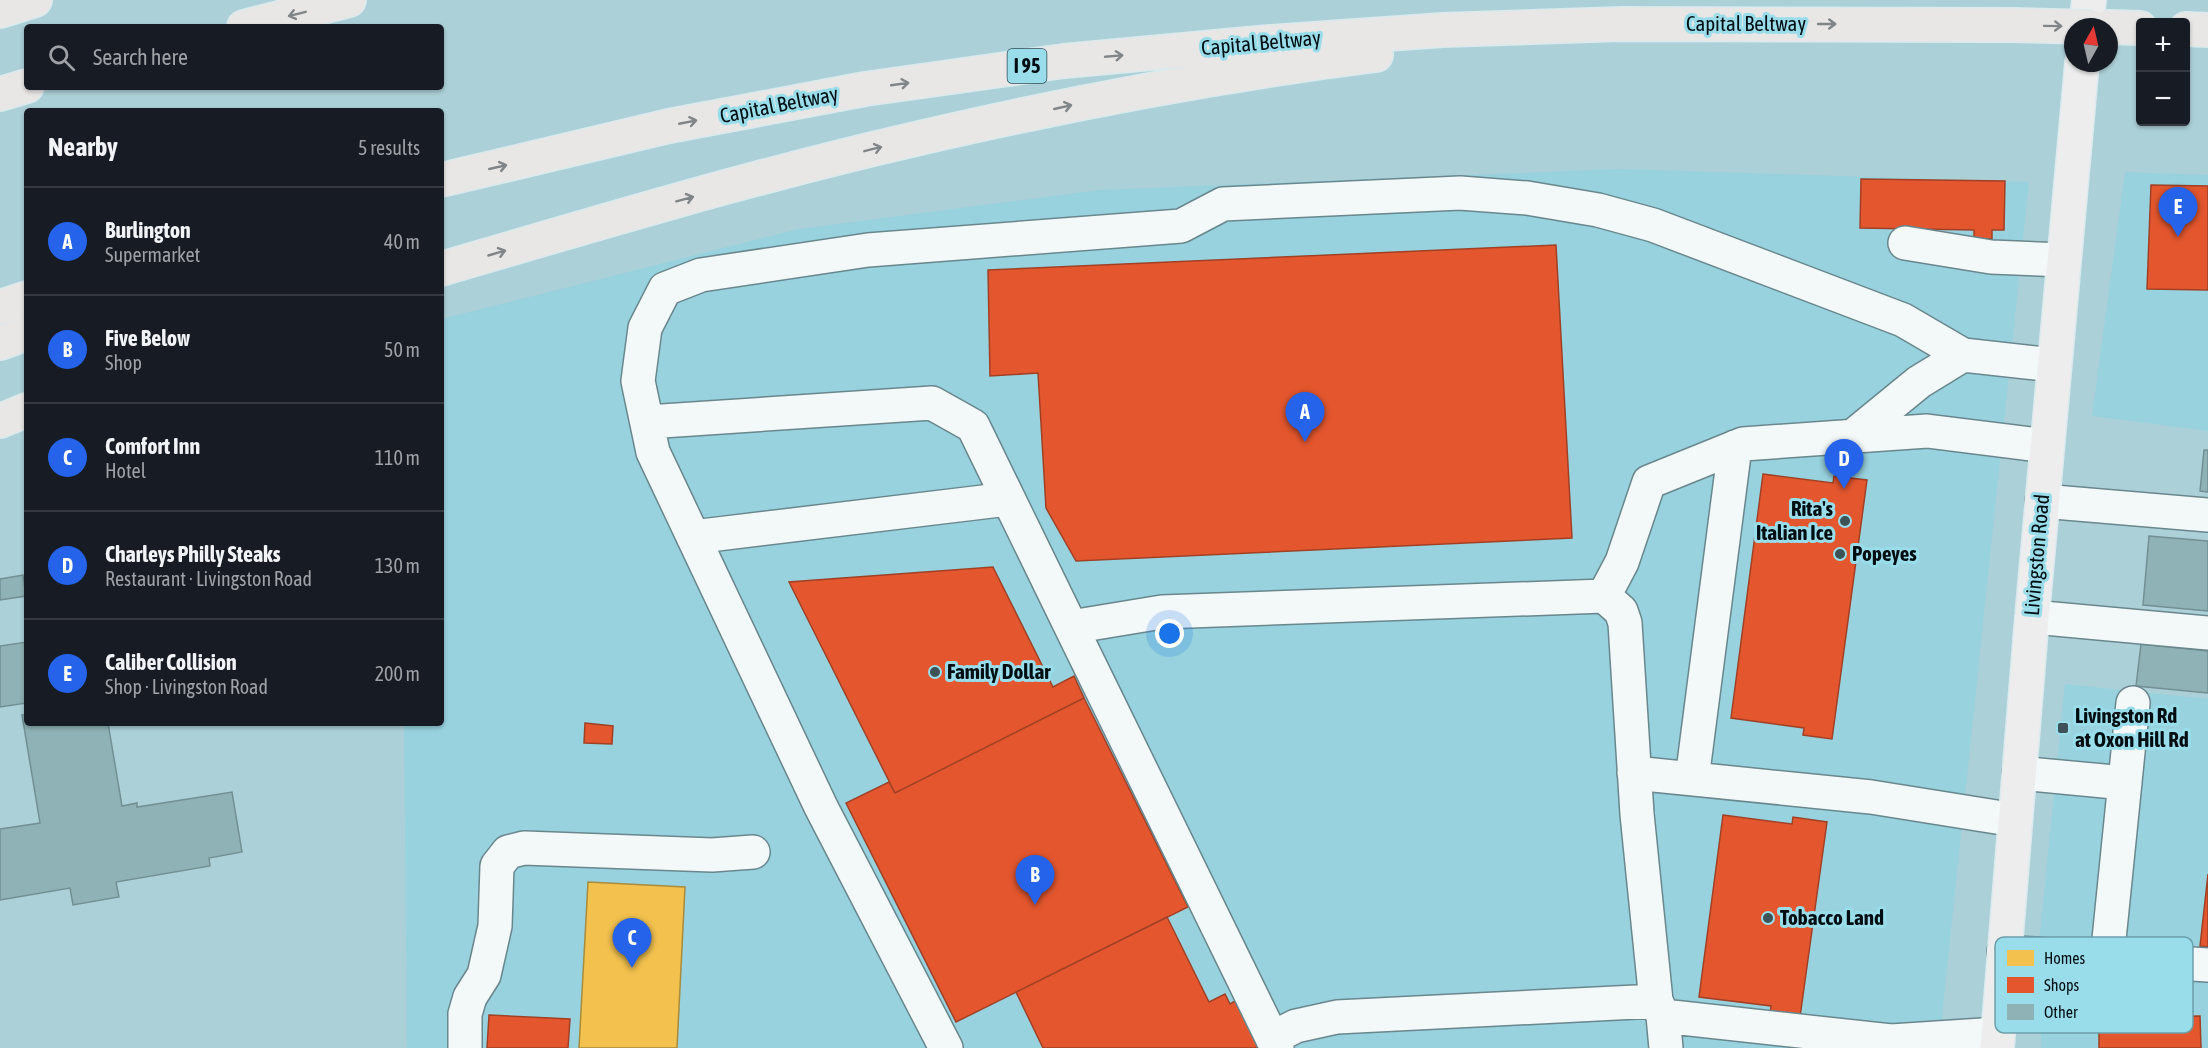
<!DOCTYPE html>
<meta charset="utf-8">
<style>
:root{--surface:#171b24;--page:#242831;--text:#f1f3f6;--muted:#9ea1a6;--line:#363941;--accent:#2563eb}
body{margin:0;font-family:"Asap Condensed",sans-serif;background:var(--page);color:var(--text)}
.controls{position:absolute;right:18px;top:18px;display:grid;overflow:hidden;border-radius:6px;box-shadow:0 2px 4px #0004}
.controls button{width:54px;height:54px;display:grid;place-items:center;padding:0;border:0;border-bottom:2px solid var(--line);background:var(--surface);color:var(--text);font:30px sans-serif}
.compass{position:absolute;left:2064px;top:18px;width:54px;height:54px;border-radius:50%;background:var(--surface);box-shadow:0 2px 4px #0004;rotate:8deg}
.you{position:absolute;left:1170px;top:634px;width:21px;height:21px;margin:-15px;border:4px solid #fff;border-radius:50%;background:#1a73e8;box-shadow:0 0 0 9px #1a73e833}
.badge{display:grid;place-items:center;width:39px;height:39px;border-radius:50%;background:var(--accent);color:#fff;font-size:20px;font-weight:700}
.pin{position:absolute;translate:-50% -50px;filter:drop-shadow(0 2px 3px #0008)}
.pin::after{content:'';position:absolute;top:32px;width:21px;height:18px;background:inherit;clip-path:polygon(0 0,100% 0,50% 100%)}
.list{margin:0;padding:0;list-style:none}
h2{display:flex;justify-content:space-between;align-items:center;height:78px;margin:0;padding:0 24px;font-size:26px}
h2 small{font-size:20px;font-weight:400;color:var(--muted)}
.list li{display:grid;grid-template-columns:39px 1fr auto;gap:18px;align-items:center;box-sizing:border-box;height:108px;padding:0 24px;border-top:2px solid var(--line)}
.list b{display:block;font-size:22px;white-space:nowrap}
.list p{margin:0;font-size:20px;white-space:nowrap;color:var(--muted)}
.list em{font-size:20px;font-style:normal;color:var(--muted)}
.icon{flex:none;width:33px;height:33px;fill:none;stroke:currentColor;stroke-width:2;stroke-linecap:round;stroke-linejoin:round}
.map{position:relative;flex:none;width:2208px;height:1048px;overflow:hidden}
.search{position:absolute;background:var(--surface);box-shadow:0 2px 4px #0004;left:24px;top:24px;width:420px;height:66px;display:flex;align-items:center;gap:15px;box-sizing:border-box;padding:0 21px;border-radius:6px;color:var(--muted);font-size:22px}
.panel{position:absolute;background:var(--surface);box-shadow:0 2px 4px #0004;left:24px;top:108px;width:420px;height:618px;border-radius:6px}
.map>svg:first-child{display:block}
</style>
<div class="map">
<svg width="2208" height="1048" viewBox="0 0 2208 1048">
<rect width="100%" height="100%" fill="#acd0d8"/>
<path fill="#97d2de" d="M 1619,169 L 2029,182 L 1940,1036 L 1941,1048 L 407,1048 L 404,723 L 441,723 L 441,319 L 799,229 L 1100,190 Z
M 2125,172 L 2208,175 L 2208,431 L 2092,416 Z
M 2065,684 L 2208,699 L 2208,1048 L 2042,1048 L 2036,973 Z"/>
<path fill="#f2c14e" stroke="#a98b3c" stroke-width="1.5" d="M 588,882 L 685,887 L 677,1048 L 579,1048 Z"/>
<path fill="#e4572e" stroke="#a04126" stroke-width="1.5" d="M 1861,179 L 2005,181 L 2004,230 L 1992,230 L 1992,239 L 1974,238 L 1974,230 L 1860,228 Z
M 2151,185 L 2208,186 L 2208,290 L 2147,289 Z
M 1556,245 L 1572,538 L 1076,561 L 1046,508 L 1038,373 L 990,376 L 988,270 Z
M 1763,474 L 1833,483 L 1834,476 L 1867,480 L 1832,739 L 1803,735 L 1804,728 L 1731,718 Z
M 993,567 L 1053,687 L 1074,676 L 1084,698 L 895,793 L 789,582 Z
M 1084,698 L 1188,907 L 956,1022 L 846,803 L 889,782 L 895,793 Z
M 585,723 L 613,726 L 612,744 L 584,743 Z
M 1723,815 L 1792,824 L 1793,817 L 1827,822 L 1800,1017 L 1770,1014 L 1771,1006 L 1699,997 Z
M 2208,874 L 2208,947 L 2200,946 Z
M 1167,917 L 1209,1002 L 1225,994 L 1230,1004 L 1235,1001 L 1259,1048 L 1043,1048 L 1016,992 Z
M 489,1015 L 570,1019 L 568,1048 L 487,1048 Z
M 2200,1016 L 2201,1048 L 2099,1048 L 2099,1017 Z"/>
<path fill="#8eb2b5" stroke="#729093" stroke-width="1.5" d="M 2204,450 L 2208,450 L 2208,492 L 2200,491 Z
M 2149,536 L 2208,541 L 2208,611 L 2143,605 Z
M 23,575 L 26,596 L 0,600 L 0,579 Z
M 27,642 L 27,710 L 26,703 L 0,707 L 0,646 Z
M 2141,644 L 2208,651 L 2208,693 L 2136,686 Z
M 22,715 L 27,715 L 27,723 L 108,723 L 122,806 L 137,803 L 137,807 L 232,792 L 242,852 L 209,858 L 210,866 L 116,882 L 119,897 L 73,905 L 70,888 L 0,900 L 0,829 L 40,823 Z"/>
<g fill="none" stroke-linecap="round" stroke-linejoin="round">
<defs>
<path id="minor" d="M 1905,243 L 1991,257 L 2064,260
M 647,422 L 932,403 L 973,426 L 1071,627
M 1853,436 L 1919,382 L 1963,355
M 2042,501 L 2208,515
M 693,537 L 1008,499
M 1604,596 L 1621,611 L 1625,623 L 1637,814 L 1656,1001
M 2032,617 L 2208,633
M 1634,773 L 1871,797 L 2015,820
M 2019,773 L 2125,783
M 1692,779 L 1735,447
M 2004,952 L 2208,965
M 2107,959 L 2133,703
M 1663,1016 L 1891,1041 L 1998,1034
M 1272,1038 L 1296,1026 L 1337,1017 L 1656,1001 L 1663,1016 L 1666,1048
M 465,1048 L 465,1014 L 470,997 L 484,975 L 495,926 L 497,866 L 508,852 L 524,848 L 712,855 L 753,852
M 946,1048 L 821,807 L 653,452 L 638,381 L 645,328 L 665,289 L 701,275 L 868,250 L 1181,226 L 1223,204 L 1460,193 L 1527,198 L 1598,210 L 1653,225 L 1903,320 L 1963,355 L 2054,365
M 1277,1048 L 1071,627 L 1162,612 L 1604,596 L 1622,562 L 1649,482 L 1743,444 L 1927,431 L 2047,446"/>
<path id="major" d="M 2086,27 L 2089,0
M 1997,1048 L 2032,617 L 2082,63"/>
<path id="highway" d="M 0,11 L 35,0
M 244,27 L 349,0
M 2109,27 L 2140,28
M 2186,29 L 2208,30
M 0,94 L 27,86
M 441,180 L 669,126 L 865,89 L 1064,61 L 1270,42 L 1443,30 L 1622,24 L 2013,25
M 441,269 C 584,227 728,184 873,149 C 1039,109 1207,76 1376,55
M 0,307 L 27,298
M 0,343 L 27,333
M 0,421 L 27,410"/>
</defs>
<use href="#minor" stroke="#69878d" stroke-width="36"/>
<use href="#major" stroke="#daeaed" stroke-width="36"/>
<use href="#highway" stroke="#daeaed" stroke-width="36"/>
<use href="#minor" stroke="#f3f8f9" stroke-width="33"/>
<use href="#major" stroke="#ededed" stroke-width="33"/>
<use href="#highway" stroke="#e9e6e6" stroke-width="33"/>
<defs>
<path id="highway-bridge" d="M 2013,25 L 2092,27"/>
</defs>
<use href="#highway-bridge" stroke="#daeaed" stroke-width="36" stroke-linecap="butt"/>
<use href="#highway-bridge" stroke="#e9e6e6" stroke-width="33"/>
</g>
<defs><path id="oneway-shaft" d="M-6 0H5M1.5-3L5.5 0L1.5 3" fill="none" stroke-width="1.6" stroke-linecap="round" stroke-linejoin="round" transform="scale(1.5)"/></defs>
<g stroke="#808587">
<use href="#oneway-shaft" transform="translate(297 14) rotate(166)"/>
<use href="#oneway-shaft" transform="translate(1827 24)"/>
<use href="#oneway-shaft" transform="translate(2053 26) rotate(1)"/>
<use href="#oneway-shaft" transform="translate(1114 56) rotate(-5)"/>
<use href="#oneway-shaft" transform="translate(900 84) rotate(-8)"/>
<use href="#oneway-shaft" transform="translate(1063 107) rotate(-13)"/>
<use href="#oneway-shaft" transform="translate(688 122) rotate(-11)"/>
<use href="#oneway-shaft" transform="translate(873 149) rotate(-14)"/>
<use href="#oneway-shaft" transform="translate(498 167) rotate(-13)"/>
<use href="#oneway-shaft" transform="translate(685 199) rotate(-15)"/>
<use href="#oneway-shaft" transform="translate(497 253) rotate(-16)"/>
</g>
<g fill="#3c5257" stroke="#9addea" stroke-width="2">
<circle cx="1845" cy="521" r="6"/>
<circle cx="1840" cy="554" r="6"/>
<circle cx="935" cy="672" r="6"/>
<rect x="2057" y="722" width="12" height="12" rx="3"/>
<circle cx="1768" cy="918" r="6"/>
</g>
<g text-anchor="middle" stroke-width="6" stroke-linejoin="round" paint-order="stroke">
<rect fill="#9addea" stroke="#2e4c53" stroke-width="1.5" x="1007.5" y="49" width="39" height="34" rx="4.5"/>
<g font-size="20" font-weight="bold" fill="#000e12">
<text x="1027" y="73">I 95</text>
</g>
<g font-size="21" fill="#000e12" stroke="#9addea">
<text x="1746" y="31">Capital Beltway</text>
<text transform="translate(1261 43) rotate(-5)" y="7">Capital Beltway</text>
<text transform="translate(779 105) rotate(-11)" y="7">Capital Beltway</text>
<text transform="translate(2037 555) rotate(-85)" y="7">Livingston Road</text>
</g>
<g font-size="21" font-weight="bold" fill="#000e12" stroke="#9addea" text-anchor="start">
<text x="1833" y="516" text-anchor="end">Rita's<tspan x="1833" dy="24">Italian Ice</tspan></text>
<text x="1852" y="561">Popeyes</text>
<text x="947" y="679">Family Dollar</text>
<text x="2075" y="723">Livingston Rd<tspan x="2075" dy="24">at Oxon Hill Rd</tspan></text>
<text x="1780" y="925">Tobacco Land</text>
</g>
</g>
<rect x="1995" y="937" width="198" height="96" rx="9" fill="#9addea" stroke="#6c9fa9" stroke-width="1.5"/>
<rect x="2007" y="950" width="27" height="16" fill="#f2c14e"/>
<rect x="2007" y="977" width="27" height="16" fill="#e4572e"/>
<rect x="2007" y="1004" width="27" height="16" fill="#8eb2b5"/>
<g font-size="16" fill="#000e12">
<text x="2044" y="964">Homes</text>
<text x="2044" y="991">Shops</text>
<text x="2044" y="1018">Other</text>
</g>
</svg>
<div class="controls">
<button>+</button>
<button>−</button>
</div>
<svg class="compass" viewBox="-18 -18 36 36"><path d="M0-13l5 13h-10z" fill="#e53935"/><path d="M0 13l5-13h-10z" fill="#9ea1a6"/></svg>
<div class="you"></div>
<div class="pin badge" style="left:1305px;top:442px">A</div>
<div class="pin badge" style="left:1035px;top:905px">B</div>
<div class="pin badge" style="left:632px;top:968px">C</div>
<div class="pin badge" style="left:1844px;top:489px">D</div>
<div class="pin badge" style="left:2178px;top:237px">E</div>
<div class="search"><svg class="icon" aria-label="search" viewBox="0 0 24 24"><circle cx="10" cy="10" r="6"/><path d="M15 15l6 6"/></svg>Search here</div>
<section class="panel">
<h2>Nearby<small>5 results</small></h2>
<ul class="list">
<li><span class="badge">A</span><div><b>Burlington</b><p>Supermarket</p></div><em>40 m</em></li>
<li><span class="badge">B</span><div><b>Five Below</b><p>Shop</p></div><em>50 m</em></li>
<li><span class="badge">C</span><div><b>Comfort Inn</b><p>Hotel</p></div><em>110 m</em></li>
<li><span class="badge">D</span><div><b>Charleys Philly Steaks</b><p>Restaurant · Livingston Road</p></div><em>130 m</em></li>
<li><span class="badge">E</span><div><b>Caliber Collision</b><p>Shop · Livingston Road</p></div><em>200 m</em></li>
</ul>
</section>
</div>
